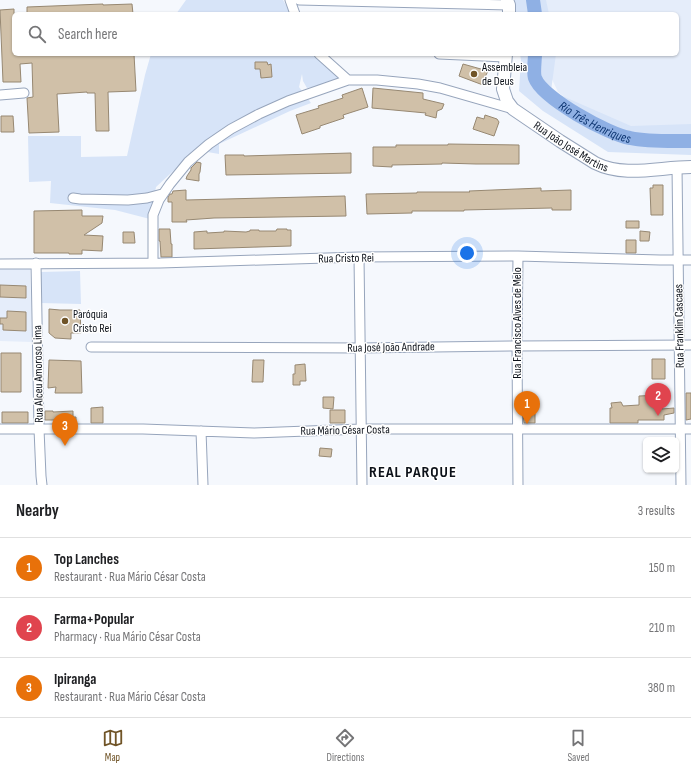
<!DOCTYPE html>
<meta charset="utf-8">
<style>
:root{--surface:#fff;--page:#f6f6f6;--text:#202124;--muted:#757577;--line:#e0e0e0;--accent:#705427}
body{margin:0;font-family:"Sofia Sans Condensed",sans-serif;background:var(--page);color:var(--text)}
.controls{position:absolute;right:12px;bottom:12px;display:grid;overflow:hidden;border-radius:6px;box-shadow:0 1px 3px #0004}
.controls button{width:36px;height:36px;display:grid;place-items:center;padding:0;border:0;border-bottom:1px solid var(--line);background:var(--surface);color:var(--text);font:20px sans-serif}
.you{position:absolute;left:467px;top:253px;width:14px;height:14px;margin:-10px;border:3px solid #fff;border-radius:50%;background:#1a73e8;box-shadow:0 0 0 6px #1a73e833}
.badge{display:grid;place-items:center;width:26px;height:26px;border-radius:50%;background:var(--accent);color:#fff;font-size:13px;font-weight:700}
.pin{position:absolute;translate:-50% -33px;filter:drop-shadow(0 1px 2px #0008)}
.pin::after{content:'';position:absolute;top:21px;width:14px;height:12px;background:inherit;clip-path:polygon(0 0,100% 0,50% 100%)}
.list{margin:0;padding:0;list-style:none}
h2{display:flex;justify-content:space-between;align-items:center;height:52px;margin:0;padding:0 16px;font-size:17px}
h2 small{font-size:13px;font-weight:400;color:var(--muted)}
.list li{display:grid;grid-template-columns:26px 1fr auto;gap:12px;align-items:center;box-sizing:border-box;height:60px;padding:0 16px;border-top:1px solid var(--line)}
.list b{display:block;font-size:15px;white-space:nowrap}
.list p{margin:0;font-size:13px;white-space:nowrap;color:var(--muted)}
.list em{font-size:13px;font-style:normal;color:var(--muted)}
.icon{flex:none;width:22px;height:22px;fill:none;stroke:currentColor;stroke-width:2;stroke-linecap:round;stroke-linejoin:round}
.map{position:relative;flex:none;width:691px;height:485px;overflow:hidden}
.search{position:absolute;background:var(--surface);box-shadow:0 1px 3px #0004;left:12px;right:12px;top:12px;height:44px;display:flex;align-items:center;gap:10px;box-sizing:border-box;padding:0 14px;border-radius:6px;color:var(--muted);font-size:15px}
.sheet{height:232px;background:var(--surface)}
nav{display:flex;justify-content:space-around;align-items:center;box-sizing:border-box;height:56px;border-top:1px solid var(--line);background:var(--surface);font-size:11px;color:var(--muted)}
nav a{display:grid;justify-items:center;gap:2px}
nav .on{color:var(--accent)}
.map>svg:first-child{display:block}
</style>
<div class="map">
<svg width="691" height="485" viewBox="0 0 691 485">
<rect width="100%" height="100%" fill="#f5f8fd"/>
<path fill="#e5edfa" d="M 543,0 L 691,0 L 691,131 L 636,132 L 568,100 L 558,92 L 543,60 L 544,54 L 677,54 L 677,14 L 548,14 Z
M 0,267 L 30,267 L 32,342 L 0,341 Z"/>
<path fill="#d7e4f8" d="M 186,0 L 283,0 L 291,14 L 176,14 Z
M 514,0 L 546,0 L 549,14 L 516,14 Z
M 151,54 L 313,54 L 315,57 L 341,77 L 341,79 L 321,86 L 307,88 L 303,81 L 302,74 L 299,87 L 311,103 L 290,111 L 219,144 L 219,154 L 196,150 L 156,187 L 150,219 L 115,210 L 50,203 L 51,181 L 29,182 L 28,136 L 81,136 L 81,157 L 127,156 L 145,75 Z
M 520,54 L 556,54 L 551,91 L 631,126 L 691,124 L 691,155 L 608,152 L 543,111 L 519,91 L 521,60 Z
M 80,271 L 81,304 L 40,303 L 41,272 Z"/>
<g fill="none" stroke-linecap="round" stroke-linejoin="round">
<g stroke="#8fb0e4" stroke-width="14">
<path d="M 533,0 L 535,14"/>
<path id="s1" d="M 535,54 C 535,60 533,73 535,78 C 542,98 609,135 630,138 C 649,142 671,141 691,141"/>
</g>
</g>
<path fill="#d0c0a8" stroke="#978872" d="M 103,4 L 103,5 L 132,4 L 133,14 L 27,14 L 27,7 Z
M 14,9 L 14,54 L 134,54 L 136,91 L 108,92 L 109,131 L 96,131 L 95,93 L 87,93 L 87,92 L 57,94 L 59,132 L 29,133 L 27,98 L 33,97 L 32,63 L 20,64 L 21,82 L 3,82 L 0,10 Z
M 255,62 L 267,62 L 268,65 L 271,64 L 272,77 L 261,78 L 260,69 L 255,69 Z
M 463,64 L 488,71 L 485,77 L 483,85 L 459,76 Z
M 362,88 L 368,107 L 343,115 L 344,118 L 320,126 L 320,128 L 302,134 L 296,115 L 319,108 L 318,106 L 343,98 L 342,95 Z
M 373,88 L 423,93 L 423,99 L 444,104 L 442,109 L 437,111 L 436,118 L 425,115 L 426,113 L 372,108 Z
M 485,115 L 497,119 L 499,122 L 494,136 L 473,129 L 477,117 L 484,119 Z
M 1,116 L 13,116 L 14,132 L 1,132 Z
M 448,144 L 519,145 L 519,164 L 476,164 L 442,163 L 442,164 L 392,165 L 392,167 L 373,166 L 373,147 L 396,147 L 396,145 L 448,145 Z
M 351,153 L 351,173 L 226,175 L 225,155 L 244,155 L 244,156 Z
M 197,162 L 201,163 L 200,172 L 199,174 L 199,181 L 186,179 L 187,176 L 191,170 L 191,168 Z
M 653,185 L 663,185 L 663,215 L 651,215 L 650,188 L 653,188 Z
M 541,188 L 541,191 L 571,190 L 571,210 L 552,210 L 552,208 L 464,210 L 464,211 L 412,211 L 412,213 L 367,214 L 366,194 L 417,193 L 417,192 L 470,192 L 469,191 Z
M 186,190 L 186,200 L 345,196 L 346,216 L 214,218 L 186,220 L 187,222 L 172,222 L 172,202 L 168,202 L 168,197 L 170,194 L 172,194 L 173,191 Z
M 82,210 L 82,216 L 103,216 L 102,223 L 84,235 L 103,236 L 102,251 L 82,250 L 82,254 L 69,254 L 69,253 L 34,253 L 34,211 Z
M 626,221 L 639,221 L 639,228 L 626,228 Z
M 159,229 L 170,229 L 171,244 L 172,244 L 172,257 L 161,257 L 160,241 L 159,241 Z
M 277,229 L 287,229 L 287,230 L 291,230 L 291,246 L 194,249 L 194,232 L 207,231 L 207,233 L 224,232 L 224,231 L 246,232 L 250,231 L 250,230 L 259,230 L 259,231 L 276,231 Z
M 640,231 L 650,232 L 649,241 L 640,241 Z
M 123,232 L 134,232 L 135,243 L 123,243 Z
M 626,240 L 636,240 L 636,253 L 626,253 Z
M 0,285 L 26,286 L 26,298 L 0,297 Z
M 49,309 L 60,310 L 80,310 L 81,333 L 71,333 L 71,339 L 55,338 L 49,333 Z
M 7,311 L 26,312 L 26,331 L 3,330 L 3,324 L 0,324 L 0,318 L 7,318 Z
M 1,353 L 21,353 L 21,392 L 1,392 Z
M 652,359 L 665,359 L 665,379 L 652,379 Z
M 49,360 L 81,361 L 82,393 L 55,393 L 56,387 L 48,388 Z
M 253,360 L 264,360 L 263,382 L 252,382 Z
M 305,364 L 306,381 L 300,381 L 300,385 L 293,385 L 293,374 L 295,374 L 295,365 Z
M 686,393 L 691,393 L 691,419 L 686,420 Z
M 663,395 L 662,409 L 674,408 L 674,413 L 664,415 L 664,420 L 638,420 L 638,423 L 610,423 L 610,408 L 612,408 L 611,403 L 621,402 L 623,406 L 639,405 L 639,396 Z
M 323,397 L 334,397 L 333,409 L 323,408 Z
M 103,407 L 103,423 L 91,423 L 91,408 Z
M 330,410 L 345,410 L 345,423 L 330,423 Z
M 45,411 L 53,411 L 53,412 L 73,411 L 73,417 L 76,417 L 76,423 L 59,423 L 59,420 L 45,420 Z
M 2,412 L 28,412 L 28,423 L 2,423 Z
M 523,414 L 535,414 L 535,423 L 524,423 Z
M 320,448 L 332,449 L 331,457 L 319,456 Z"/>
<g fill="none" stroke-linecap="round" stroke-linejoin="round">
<defs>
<path id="minor" d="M 290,0 L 295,14
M 299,0 L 509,5
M 319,54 L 348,80
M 439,54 L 505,57
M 0,95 L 24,93
M 677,167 L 681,485
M 73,198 L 80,199 L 128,200 L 147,198 L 162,194
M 518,256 L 517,346 L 518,485
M 359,257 L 362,485
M 153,262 L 153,215 L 159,200 L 170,184 L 188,162 L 209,144 L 231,129 L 259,114 L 288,101 L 348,80 L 377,80 L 418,84 L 440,88 L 513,109
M 36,263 L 39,429 L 41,476 L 42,485
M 0,264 L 160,263 L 359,257 L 518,256 L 660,260 L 691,260
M 91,347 L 359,348 L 517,346 L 691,345
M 0,429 L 143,429 L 254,433 L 361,429 L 691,429
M 201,431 L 203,485"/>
<g id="major">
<path d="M 507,0 L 509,5 L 509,14"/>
<path id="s2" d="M 506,54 L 503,89 L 507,101 L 513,109 L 560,141 L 595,163 C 625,178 659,167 691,167"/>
</g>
</defs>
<use href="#minor" stroke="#97a5bc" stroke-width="11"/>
<use href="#major" stroke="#97a5bc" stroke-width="14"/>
<use href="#minor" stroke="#fff" stroke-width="9"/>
<use href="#major" stroke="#fff" stroke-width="12"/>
</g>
<g fill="#705427" stroke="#fff" stroke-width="1.5">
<circle cx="474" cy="74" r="4"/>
<circle cx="65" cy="321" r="4"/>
</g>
<g text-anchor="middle" stroke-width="3" stroke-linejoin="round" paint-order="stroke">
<g font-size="12" fill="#0c1119" stroke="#fff" text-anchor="start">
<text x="482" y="71">Assembleia<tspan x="482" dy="14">de Deus</tspan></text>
<text x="73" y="318">Paróquia<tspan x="73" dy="14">Cristo Rei</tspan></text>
</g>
<g font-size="12" fill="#0c1119" stroke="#fff">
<text dy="4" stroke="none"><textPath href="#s2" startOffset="127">Rua João José Martins</textPath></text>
<text transform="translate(346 258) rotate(-1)" y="4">Rua Cristo Rei</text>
<text transform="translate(517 323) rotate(-90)" y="4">Rua Francisco Alves de Melo</text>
<text transform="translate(679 326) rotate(-91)" y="4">Rua Franklin Cascaes</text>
<text transform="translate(391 347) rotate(-1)" y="4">Rua José João Andrade</text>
<text transform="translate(38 374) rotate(-91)" y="4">Rua Alceu Amoroso Lima</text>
<text transform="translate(345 430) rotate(-1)" y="4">Rua Mário César Costa</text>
</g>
<g font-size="13" font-style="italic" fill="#0c3470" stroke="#fff">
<text dy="5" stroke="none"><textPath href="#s1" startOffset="100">Rio Três Henriques</textPath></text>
</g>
<g font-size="16" font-weight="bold" letter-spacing="1" fill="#0c1119" stroke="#fff">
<text x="413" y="477">REAL PARQUE</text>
</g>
</g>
</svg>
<div class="controls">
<button><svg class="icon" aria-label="layers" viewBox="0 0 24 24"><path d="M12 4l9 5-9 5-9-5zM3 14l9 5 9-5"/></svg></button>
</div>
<div class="you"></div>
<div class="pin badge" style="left:527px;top:424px;background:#e8710a">1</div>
<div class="pin badge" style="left:658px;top:416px;background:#e0444e">2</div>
<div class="pin badge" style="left:65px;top:446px;background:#e8710a">3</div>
<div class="search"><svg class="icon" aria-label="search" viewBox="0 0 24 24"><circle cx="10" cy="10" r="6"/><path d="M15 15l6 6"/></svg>Search here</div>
</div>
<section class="sheet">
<h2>Nearby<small>3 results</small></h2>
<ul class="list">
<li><span class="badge" style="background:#e8710a">1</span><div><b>Top Lanches</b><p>Restaurant · Rua Mário César Costa</p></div><em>150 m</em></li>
<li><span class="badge" style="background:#e0444e">2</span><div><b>Farma+Popular</b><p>Pharmacy · Rua Mário César Costa</p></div><em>210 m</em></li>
<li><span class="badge" style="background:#e8710a">3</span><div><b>Ipiranga</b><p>Restaurant · Rua Mário César Costa</p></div><em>380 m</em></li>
</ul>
</section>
<nav>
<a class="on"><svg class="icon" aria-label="map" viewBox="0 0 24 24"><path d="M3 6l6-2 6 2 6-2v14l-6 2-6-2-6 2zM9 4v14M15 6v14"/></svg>Map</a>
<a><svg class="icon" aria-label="directions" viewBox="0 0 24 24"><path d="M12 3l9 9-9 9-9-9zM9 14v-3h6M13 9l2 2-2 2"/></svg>Directions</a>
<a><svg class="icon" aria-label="saved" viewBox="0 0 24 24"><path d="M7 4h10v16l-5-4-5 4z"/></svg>Saved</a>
</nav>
